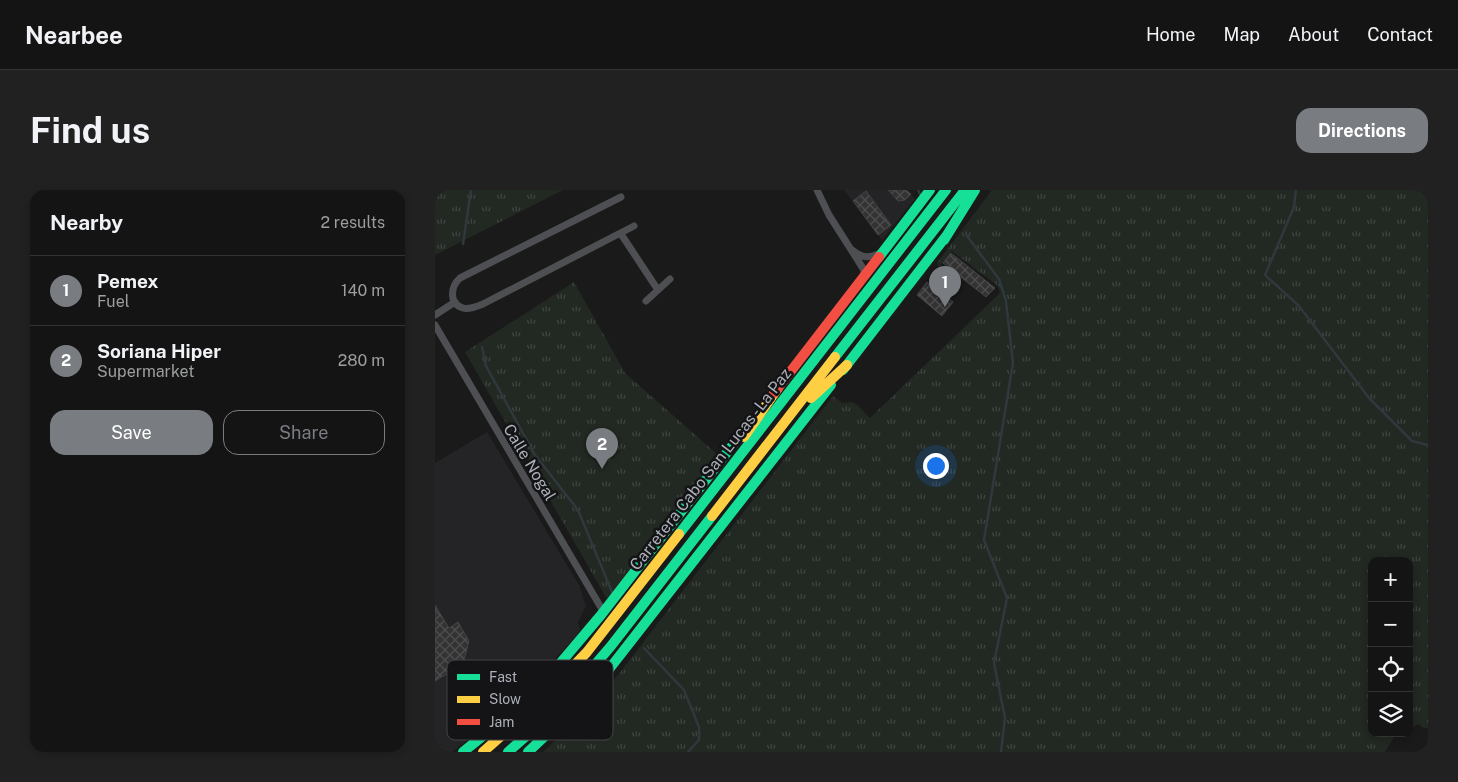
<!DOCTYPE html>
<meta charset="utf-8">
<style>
:root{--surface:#141414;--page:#212122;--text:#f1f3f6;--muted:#9d9ea0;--line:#333334;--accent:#797c81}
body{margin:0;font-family:"Public Sans",sans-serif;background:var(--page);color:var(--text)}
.controls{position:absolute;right:15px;bottom:15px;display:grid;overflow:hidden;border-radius:10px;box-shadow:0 2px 8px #0003}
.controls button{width:45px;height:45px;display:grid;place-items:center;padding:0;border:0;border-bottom:1px solid var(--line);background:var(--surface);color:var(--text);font:25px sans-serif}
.you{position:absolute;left:500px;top:275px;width:18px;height:18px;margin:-12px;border:4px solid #fff;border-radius:50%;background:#1a73e8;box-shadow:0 0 0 8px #1a73e833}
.badge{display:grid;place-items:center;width:32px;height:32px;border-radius:50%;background:var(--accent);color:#fff;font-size:16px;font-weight:700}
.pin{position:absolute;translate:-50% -41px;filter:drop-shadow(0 1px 2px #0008)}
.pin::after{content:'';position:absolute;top:26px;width:18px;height:15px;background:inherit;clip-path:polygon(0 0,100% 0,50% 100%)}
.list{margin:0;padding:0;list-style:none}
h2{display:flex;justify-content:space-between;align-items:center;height:65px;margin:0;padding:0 20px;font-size:21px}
h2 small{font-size:16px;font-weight:400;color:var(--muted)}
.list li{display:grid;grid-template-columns:32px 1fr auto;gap:15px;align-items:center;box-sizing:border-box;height:70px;padding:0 20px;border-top:1px solid var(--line)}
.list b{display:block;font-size:19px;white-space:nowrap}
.list p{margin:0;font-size:16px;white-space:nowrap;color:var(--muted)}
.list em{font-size:16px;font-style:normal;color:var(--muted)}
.actions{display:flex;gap:10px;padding:15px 20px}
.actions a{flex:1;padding:11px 0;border:1px solid var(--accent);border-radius:15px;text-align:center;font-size:18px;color:var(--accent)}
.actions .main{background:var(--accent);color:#fff}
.icon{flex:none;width:28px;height:28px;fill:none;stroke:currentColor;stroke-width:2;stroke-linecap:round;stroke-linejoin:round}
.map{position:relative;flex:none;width:993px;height:562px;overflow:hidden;border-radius:15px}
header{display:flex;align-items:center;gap:30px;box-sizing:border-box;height:70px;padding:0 25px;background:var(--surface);border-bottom:1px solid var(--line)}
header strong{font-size:24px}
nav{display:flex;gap:28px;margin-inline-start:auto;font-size:18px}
.intro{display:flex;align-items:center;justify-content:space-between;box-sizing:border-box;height:120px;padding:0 30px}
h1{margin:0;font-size:35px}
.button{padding:12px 22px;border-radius:15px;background:var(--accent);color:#fff;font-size:18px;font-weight:700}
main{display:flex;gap:30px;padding:0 30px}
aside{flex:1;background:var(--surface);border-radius:15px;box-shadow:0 2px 8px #0003}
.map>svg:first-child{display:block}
</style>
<header>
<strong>Nearbee</strong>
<nav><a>Home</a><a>Map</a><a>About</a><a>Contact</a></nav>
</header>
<div class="intro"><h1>Find us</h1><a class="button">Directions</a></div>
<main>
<aside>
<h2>Nearby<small>2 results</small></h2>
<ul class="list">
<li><span class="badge">1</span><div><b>Pemex</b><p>Fuel</p></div><em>140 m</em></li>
<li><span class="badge">2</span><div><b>Soriana Hiper</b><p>Supermarket</p></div><em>280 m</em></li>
</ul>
<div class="actions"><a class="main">Save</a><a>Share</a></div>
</aside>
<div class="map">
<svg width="993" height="562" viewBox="0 0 993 562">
<defs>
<pattern id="grass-tufts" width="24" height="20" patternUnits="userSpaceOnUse" patternTransform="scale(1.25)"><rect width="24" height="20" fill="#222822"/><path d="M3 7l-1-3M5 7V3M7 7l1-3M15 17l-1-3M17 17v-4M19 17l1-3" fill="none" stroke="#3f4540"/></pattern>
<pattern id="building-cross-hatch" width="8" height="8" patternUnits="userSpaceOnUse" patternTransform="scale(1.25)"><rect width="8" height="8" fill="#333334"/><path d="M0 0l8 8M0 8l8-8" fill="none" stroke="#4e4e4f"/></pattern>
</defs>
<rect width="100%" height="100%" fill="#1a1a1a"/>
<path fill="#242426" d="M 409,0 L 471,0 L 480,9 L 447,50 Z
M 52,242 L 144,395 L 151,416 L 143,432 L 145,440 L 143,444 L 89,502 L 51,536 L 17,562 L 0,562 L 0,273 Z"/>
<path fill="url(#grass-tufts)" d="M 0,0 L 128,0 L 0,65 Z
M 557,0 L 993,0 L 993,538 L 989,538 L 983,534 L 974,540 L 974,371 L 937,371 L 937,543 L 972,543 L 959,547 L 950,562 L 108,562 L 145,527 L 183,485 L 398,206 L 407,213 C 410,213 413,212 416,212 C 422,212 430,224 435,228 L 565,103 L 563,96 L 517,61 L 504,78 L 502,73 Z
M 139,92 L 190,183 L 283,265 L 172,409 L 30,162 Z"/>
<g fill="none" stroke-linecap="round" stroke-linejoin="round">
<path stroke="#2f383d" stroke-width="2.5" d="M 483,0 L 485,4
M 861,0 L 859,17 L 830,85 L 864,116 L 934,208 L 977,251 L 993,255
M 532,46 L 564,89 L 571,111 L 578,173 L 549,350 L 572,408 L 559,473 L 570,528 L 566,562
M 28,54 L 36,0
M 47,157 L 51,176 L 100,265 L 143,320 L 177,402
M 209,458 L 249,500 L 264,537 L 264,550 L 253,562"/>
</g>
<path fill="url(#building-cross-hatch)" stroke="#424346" d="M 453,0 L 471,0 L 476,4 L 470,10 L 463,11 Z
M 431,1 L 456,35 L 443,45 L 418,11 Z
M 516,63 L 560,98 L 551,107 L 508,73 Z
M 492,92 L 518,112 L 507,126 L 482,105 Z
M 0,415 L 14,438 L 23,432 L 34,451 L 28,474 L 0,491 Z"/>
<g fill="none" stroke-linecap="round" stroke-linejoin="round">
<path stroke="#4e4f52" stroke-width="7" d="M 382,0 L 394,25 L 429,80 L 429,86
M 186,7 L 25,88 C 16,96 13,113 28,118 C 34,120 43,116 48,114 L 199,36
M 186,44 L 223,100
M 417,60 C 428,69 434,68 446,63
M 211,111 L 235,89
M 0,125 L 20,112
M 0,135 L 168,421"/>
<path stroke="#16e098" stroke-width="10" d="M 509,50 L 540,0
M 444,67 L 495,0
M 400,167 L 530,0
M 408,180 L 512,45
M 244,344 L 511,0
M 28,562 L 64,533 L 117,483 L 166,425 L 311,238
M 73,562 L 122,519 L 176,456 L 277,326
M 93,562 L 142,516 L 175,478 L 396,195"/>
<path stroke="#ffcf43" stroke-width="10" d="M 376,208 L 412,175
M 309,247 L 343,198
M 277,326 L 400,167
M 48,562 L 102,514 L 152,462 L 244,344"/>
<path stroke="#f24e42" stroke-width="10" d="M 339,203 L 444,67"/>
</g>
<g text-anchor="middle" stroke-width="5" stroke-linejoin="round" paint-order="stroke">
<g font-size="16" fill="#acb1b9" stroke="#141416">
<text transform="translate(95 272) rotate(59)" y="6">Calle Nogal</text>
<text transform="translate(275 279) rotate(-52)" y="6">Carretera Cabo San Lucas - La Paz</text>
</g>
</g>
<rect x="12" y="470" width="166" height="80" rx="8" fill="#141416" stroke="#424347" stroke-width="1"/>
<rect x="22" y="484" width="23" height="6" fill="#16e098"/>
<rect x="22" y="506" width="23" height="7" fill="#ffcf43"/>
<rect x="22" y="529" width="23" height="6" fill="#f24e42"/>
<g font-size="14" fill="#acb1b9">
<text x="54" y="492">Fast</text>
<text x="54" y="514">Slow</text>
<text x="54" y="537">Jam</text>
</g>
</svg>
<div class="controls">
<button>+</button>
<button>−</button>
<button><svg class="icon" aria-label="locate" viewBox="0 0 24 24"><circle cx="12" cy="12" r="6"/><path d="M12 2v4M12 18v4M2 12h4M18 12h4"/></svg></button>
<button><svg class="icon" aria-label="layers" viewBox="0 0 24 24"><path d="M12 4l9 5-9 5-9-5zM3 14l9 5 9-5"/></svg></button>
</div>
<div class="you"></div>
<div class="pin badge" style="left:510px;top:117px">1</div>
<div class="pin badge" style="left:167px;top:279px">2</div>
</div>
</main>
